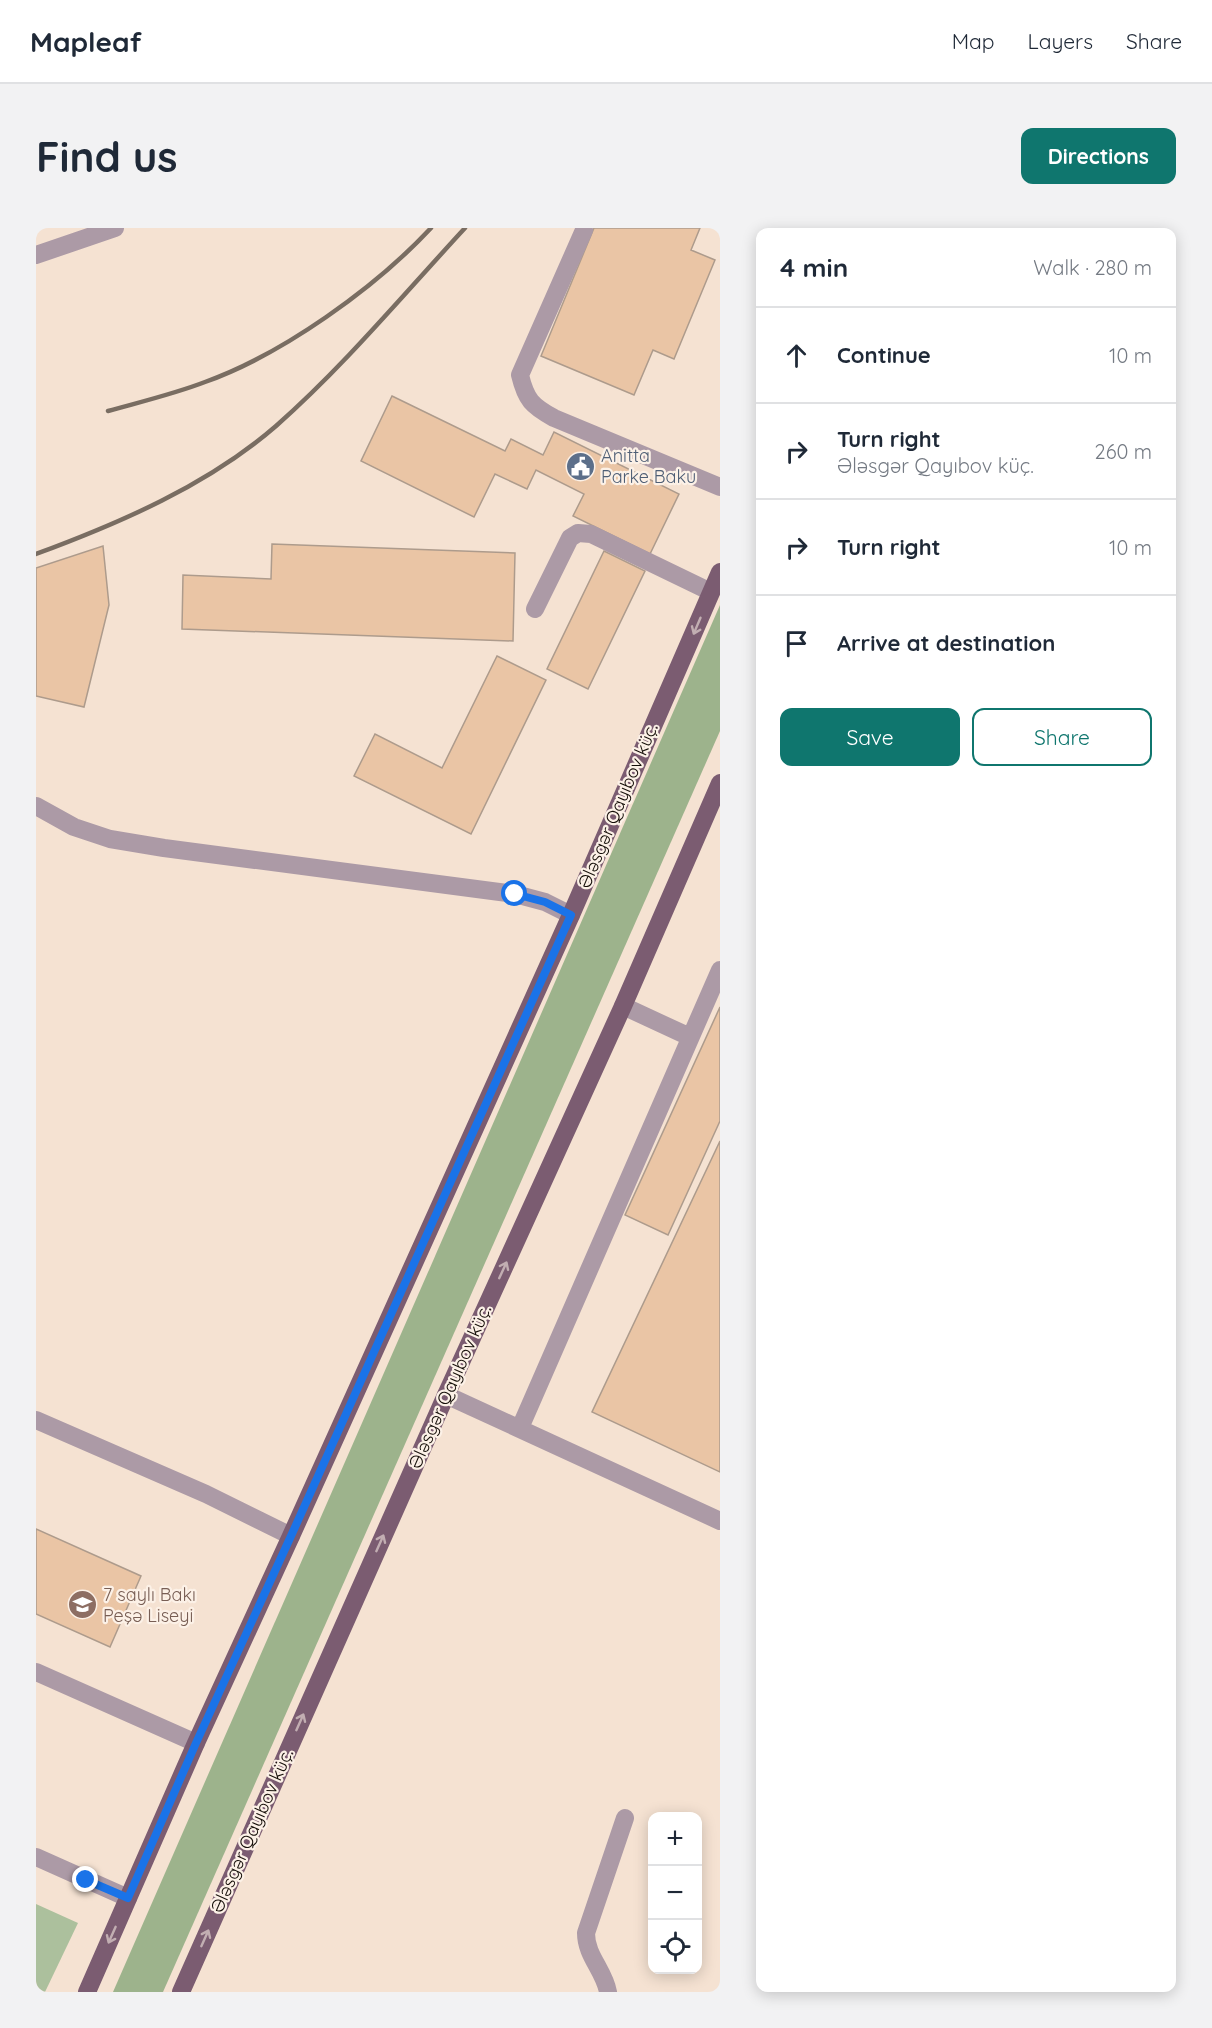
<!DOCTYPE html>
<meta charset="utf-8">
<style>
:root{--surface:#fff;--page:#f2f2f3;--text:#1f2937;--muted:#747a83;--line:#e0e1e3;--accent:#0f766e}
body{margin:0;font-family:Quicksand,sans-serif;background:var(--page);color:var(--text)}
.controls{position:absolute;right:18px;bottom:18px;display:grid;overflow:hidden;border-radius:12px;box-shadow:0 3px 15px #0003}
.controls button{width:54px;height:54px;display:grid;place-items:center;padding:0;border:0;border-bottom:2px solid var(--line);background:var(--surface);color:var(--text);font:30px sans-serif}
.stop{position:absolute;width:18px;height:18px;margin:-14px;border:4px solid #1a73e8;border-radius:50%;background:#fff}
.stop.end{background:#1a73e8;border-color:#fff;box-shadow:0 2px 6px #0008}
.list{margin:0;padding:0;list-style:none}
h2{display:flex;justify-content:space-between;align-items:center;height:78px;margin:0;padding:0 24px;font-size:26px}
h2 small{font-size:20px;font-weight:400;color:var(--muted)}
.list li{display:grid;grid-template-columns:39px 1fr auto;gap:18px;align-items:center;box-sizing:border-box;height:96px;padding:0 24px;border-top:2px solid var(--line)}
.list b{display:block;font-size:22px;white-space:nowrap}
.list p{margin:0;font-size:20px;white-space:nowrap;color:var(--muted)}
.list em{font-size:20px;font-style:normal;color:var(--muted)}
.actions{display:flex;gap:12px;padding:18px 24px}
.actions a{flex:1;padding:14px 0;border:2px solid var(--accent);border-radius:12px;text-align:center;font-size:21px;color:var(--accent)}
.actions .main{background:var(--accent);color:#fff}
.icon{flex:none;width:33px;height:33px;fill:none;stroke:currentColor;stroke-width:2;stroke-linecap:round;stroke-linejoin:round}
.map{position:relative;flex:none;width:684px;height:1764px;overflow:hidden;border-radius:12px}
header{display:flex;align-items:center;gap:36px;box-sizing:border-box;height:84px;padding:0 30px;background:var(--surface);border-bottom:2px solid var(--line)}
header strong{font-size:28px}
nav{display:flex;gap:33px;margin-inline-start:auto;font-size:21px}
.intro{display:flex;align-items:center;justify-content:space-between;box-sizing:border-box;height:144px;padding:0 36px}
h1{margin:0;font-size:42px}
.button{padding:15px 27px;border-radius:12px;background:var(--accent);color:#fff;font-size:21px;font-weight:700}
main{display:flex;gap:36px;padding:0 36px}
aside{flex:1;background:var(--surface);border-radius:12px;box-shadow:0 3px 15px #0003}
.map>svg:first-child{display:block}
</style>
<header>
<strong>Mapleaf</strong>
<nav><a>Map</a><a>Layers</a><a>Share</a></nav>
</header>
<div class="intro"><h1>Find us</h1><a class="button">Directions</a></div>
<main>
<div class="map">
<svg width="684" height="1764" viewBox="0 0 684 1764">
<rect width="100%" height="100%" fill="#f5e2d2"/>
<path fill="#acc09d" d="M 0,1676 L 42,1695 L 9,1764 L 0,1764 Z"/>
<path fill="#9db38c" d="M 684,377 L 684,503 L 127,1764 L 77,1764 Z"/>
<path fill="#eac5a5" stroke="#ad9b8c" stroke-width="1.5" d="M 558,0 L 664,0 L 655,22 L 679,32 L 638,131 L 617,122 L 598,167 L 505,128 Z
M 356,168 L 469,223 L 475,211 L 507,227 L 518,204 L 643,266 L 614,326 L 537,288 L 548,266 L 500,242 L 491,261 L 459,246 L 438,289 L 325,233 Z
M 236,316 L 479,325 L 477,413 L 146,401 L 147,347 L 235,351 Z
M 67,318 L 73,377 L 48,479 L 0,468 L 0,340 Z
M 568,323 L 609,343 L 552,461 L 511,441 Z
M 461,428 L 510,452 L 435,606 L 318,548 L 339,506 L 406,540 Z
M 684,779 L 684,893 L 632,1007 L 589,987 Z
M 684,913 L 684,1244 L 556,1184 Z
M 0,1301 L 105,1348 L 74,1419 L 0,1386 Z"/>
<g fill="none" stroke-linecap="round" stroke-linejoin="round">
<path stroke="#ac9aa6" stroke-width="18" d="M 548,2 L 484,147 C 490,172 496,178 518,190 L 684,259
M 0,27 L 79,0
M 499,381 L 534,310 L 542,305 L 555,306 L 675,364
M 0,578 L 38,599 L 74,611 L 128,620 L 479,666 L 509,674 L 535,687
M 587,778 L 654,809
M 410,1167 L 684,1293
M 0,1192 L 170,1266 L 255,1308
M 484,1200 L 684,742
M 0,1444 L 160,1515
M 0,1629 L 92,1670
M 572,1764 C 568,1742 550,1728 550,1705 L 589,1590"/>
<path stroke="#7b5c71" stroke-width="18" d="M 51,1764 L 160,1515 L 255,1308 L 535,687 L 684,344
M 145,1764 L 410,1167 L 587,778 L 684,555"/>
<path stroke="#796d62" stroke-width="4.5" d="M 72,183 C 104,174 138,166 169,154 C 247,126 339,60 395,0
M 0,326 C 84,295 172,257 240,198 C 308,138 367,67 429,0"/>
</g>
<defs><path id="oneway-shaft" d="M-6 0H5M1.5-3L5.5 0L1.5 3" fill="none" stroke-width="1.6" stroke-linecap="round" stroke-linejoin="round" transform="scale(1.5)"/></defs>
<g stroke="#c2aeb2">
<use href="#oneway-shaft" transform="translate(661 398) rotate(113)"/>
<use href="#oneway-shaft" transform="translate(467 1042) rotate(-65)"/>
<use href="#oneway-shaft" transform="translate(344 1315) rotate(-66)"/>
<use href="#oneway-shaft" transform="translate(264 1494) rotate(-66)"/>
<use href="#oneway-shaft" transform="translate(76 1707) rotate(114)"/>
<use href="#oneway-shaft" transform="translate(169 1710) rotate(-66)"/>
</g>
<g fill="none" stroke-linecap="round" stroke-linejoin="round">
<path stroke="#1a73e8" stroke-width="8" d="M 50,1652 L 92,1670 L 160,1515 L 255,1308 L 535,687 L 509,674 L 479,666"/>
</g>
<defs>
<symbol id="civic-disc" viewBox="-11 -11 22 22"><circle r="9.5" fill="#5c6f8a" stroke="#fcf1e7"/><path d="M-.6-6.5H3V-4.5H.6V-3L4-1V1h2V6H-6V1h2V-1L-.6-3ZM-1.2 2.5V6h2.4V2.5Z" fill="#fff"/></symbol>
<symbol id="school-disc" viewBox="-11 -11 22 22"><circle r="9.5" fill="#8d6e63" stroke="#fcf1e7"/><path d="M0-5L7-2L0 1L-7-2ZM-4 1L0 2.5L4 1V4Q0 6-4 4Z" fill="#fff"/></symbol>
</defs>
<g fill-rule="evenodd">
<use href="#civic-disc" x="528" y="222" width="33" height="33"/>
<use href="#school-disc" x="30" y="1360" width="33" height="33"/>
</g>
<g text-anchor="middle" stroke-width="4.5" stroke-linejoin="round" paint-order="stroke">
<g font-size="18" fill="#4e5e75" stroke="#fcf1e7" text-anchor="start">
<text x="565" y="234">Anitta<tspan x="565" dy="21">Parke Baku</tspan></text>
</g>
<g font-size="18" fill="#130d07" stroke="#fcf1e7">
<text transform="translate(582 578) rotate(-67)" y="6">Ələsgər Qayıbov küç.</text>
<text transform="translate(414 1159) rotate(-66)" y="6">Ələsgər Qayıbov küç.</text>
<text transform="translate(216 1603) rotate(-66)" y="6">Ələsgər Qayıbov küç.</text>
</g>
<g font-size="18" fill="#785e54" stroke="#fcf1e7" text-anchor="start">
<text x="67" y="1373">7 saylı Bakı<tspan x="67" dy="21">Peşə Liseyi</tspan></text>
</g>
</g>
</svg>
<div class="controls">
<button>+</button>
<button>−</button>
<button><svg class="icon" aria-label="locate" viewBox="0 0 24 24"><circle cx="12" cy="12" r="6"/><path d="M12 2v4M12 18v4M2 12h4M18 12h4"/></svg></button>
</div>
<div class="stop" style="left:479px;top:666px"></div>
<div class="stop end" style="left:50px;top:1652px"></div>
</div>
<aside>
<h2>4 min<small>Walk · 280 m</small></h2>
<ul class="list">
<li><svg class="icon" aria-label="ahead" viewBox="0 0 24 24"><path d="M12 20V5M6 11l6-6 6 6"/></svg><div><b>Continue</b></div><em>10 m</em></li>
<li><svg class="icon" aria-label="right" viewBox="0 0 24 24"><path d="M7 20v-9h11M14 6l5 5-5 5"/></svg><div><b>Turn right</b><p>Ələsgər Qayıbov küç.</p></div><em>260 m</em></li>
<li><svg class="icon" aria-label="right" viewBox="0 0 24 24"><path d="M7 20v-9h11M14 6l5 5-5 5"/></svg><div><b>Turn right</b></div><em>10 m</em></li>
<li><svg class="icon" aria-label="arrive" viewBox="0 0 24 24"><path d="M6 21V4h12l-3 4 3 4H6"/></svg><div><b>Arrive at destination</b></div></li>
</ul>
<div class="actions"><a class="main">Save</a><a>Share</a></div>
</aside>
</main>
